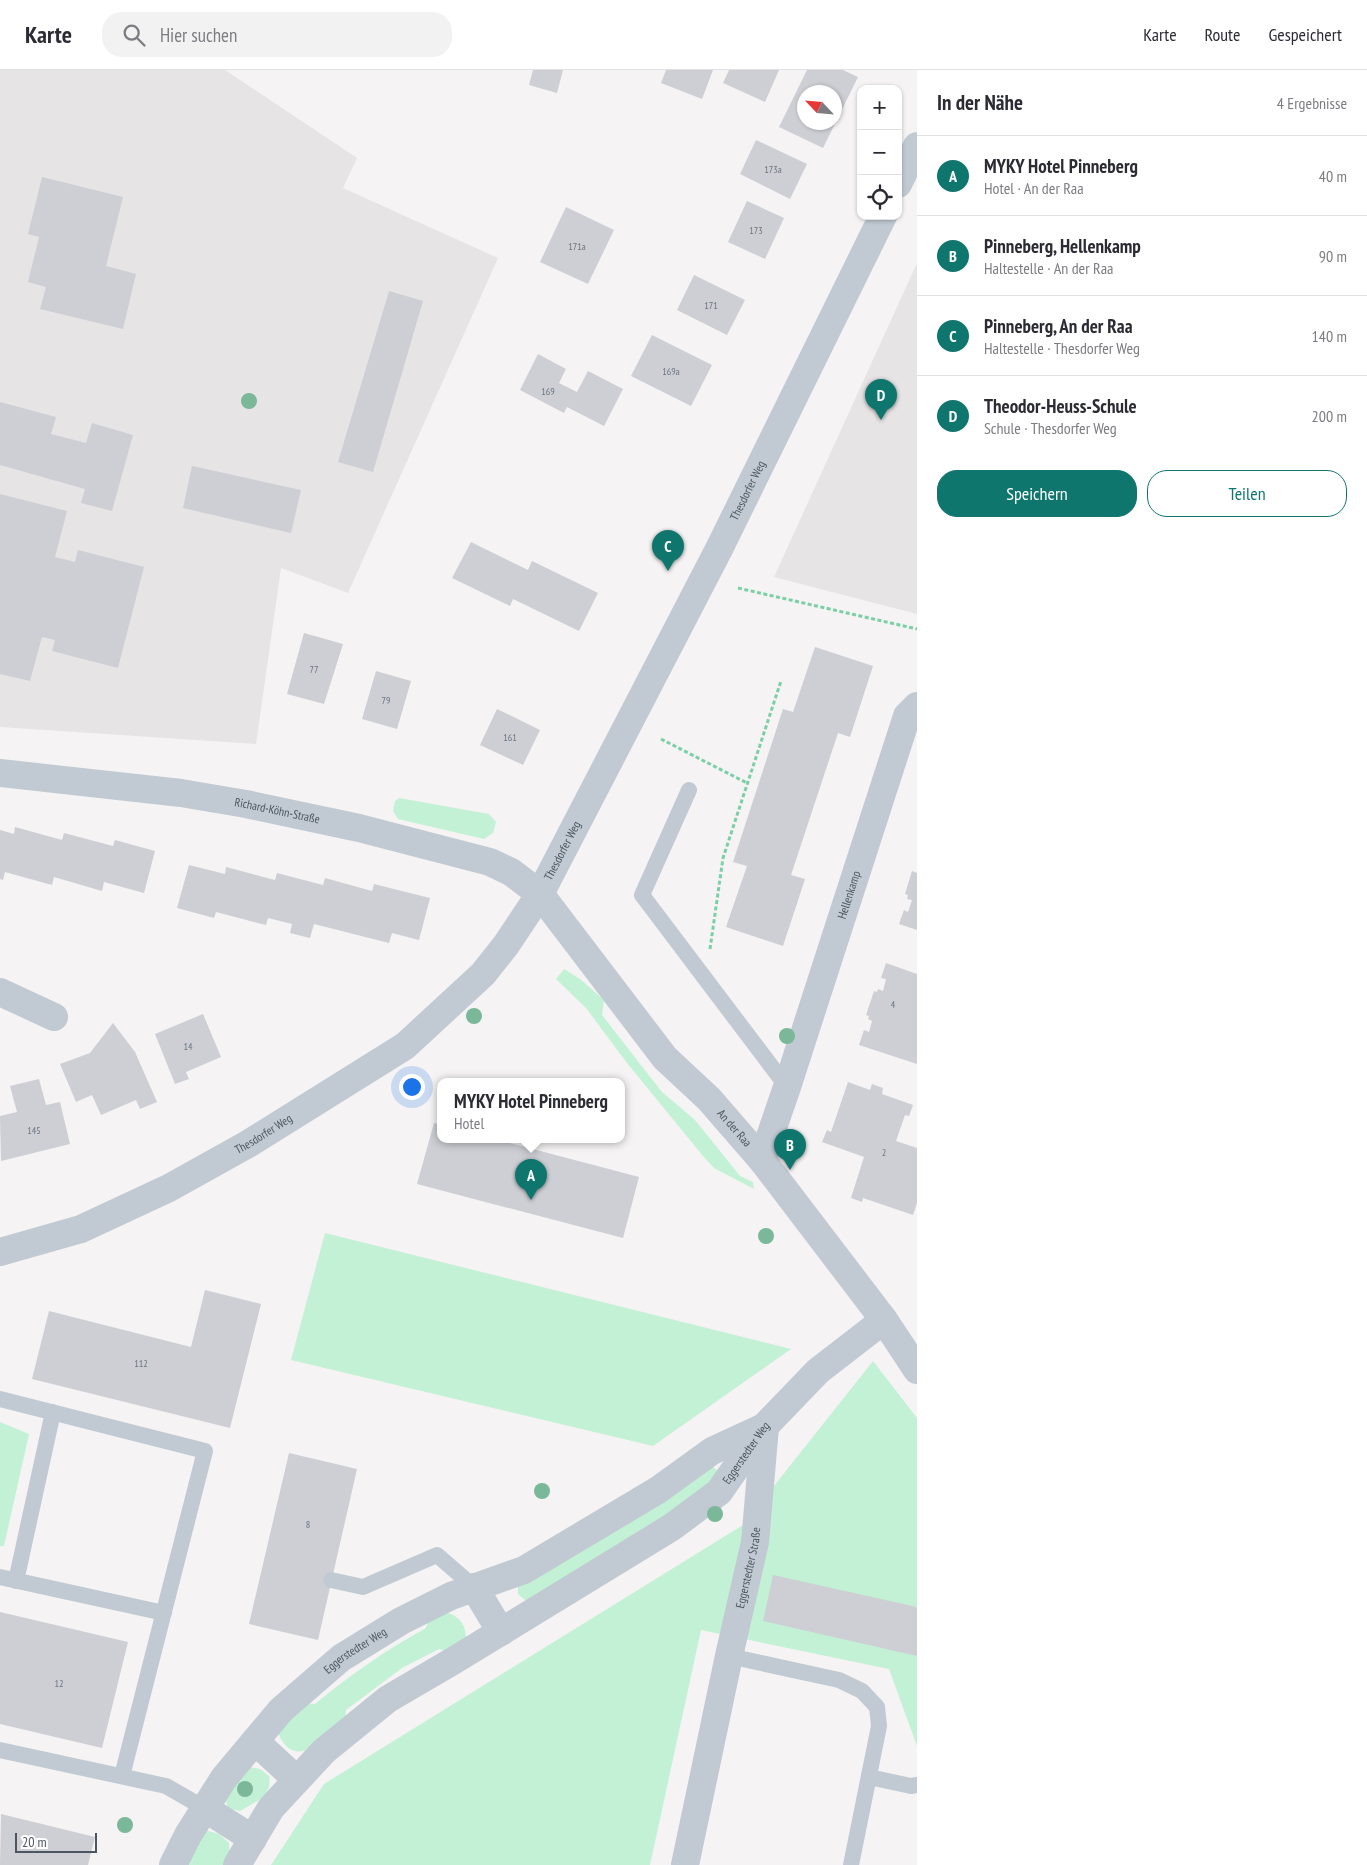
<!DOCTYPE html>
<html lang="de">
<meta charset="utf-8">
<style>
:root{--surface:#fff;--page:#f2f2f3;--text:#2b2b33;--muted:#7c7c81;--line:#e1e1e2;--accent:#0f766e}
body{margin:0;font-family:"PT Sans Narrow",sans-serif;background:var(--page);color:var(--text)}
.controls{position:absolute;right:15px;top:15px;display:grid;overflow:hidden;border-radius:10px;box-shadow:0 1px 4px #0004}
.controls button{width:45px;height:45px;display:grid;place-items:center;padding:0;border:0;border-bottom:1px solid var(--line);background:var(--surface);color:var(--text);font:25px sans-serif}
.compass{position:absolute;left:797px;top:15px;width:45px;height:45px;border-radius:50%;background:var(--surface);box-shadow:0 1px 4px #0004;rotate:296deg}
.scale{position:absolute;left:15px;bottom:12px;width:82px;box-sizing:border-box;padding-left:5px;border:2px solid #4a5661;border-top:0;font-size:14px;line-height:18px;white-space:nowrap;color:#4a5661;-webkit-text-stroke:4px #fff;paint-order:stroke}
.you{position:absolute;left:411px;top:1016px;width:18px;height:18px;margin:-12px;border:4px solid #fff;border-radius:50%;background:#1a73e8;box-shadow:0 0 0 8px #1a73e833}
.badge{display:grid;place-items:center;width:32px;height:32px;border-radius:50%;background:var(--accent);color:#fff;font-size:16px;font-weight:700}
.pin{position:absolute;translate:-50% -41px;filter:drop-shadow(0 1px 2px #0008)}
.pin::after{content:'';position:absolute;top:26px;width:18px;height:15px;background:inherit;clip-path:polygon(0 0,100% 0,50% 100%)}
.popup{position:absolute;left:437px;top:1008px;width:188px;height:65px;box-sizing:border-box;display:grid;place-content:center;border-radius:10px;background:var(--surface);filter:drop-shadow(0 1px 4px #0005);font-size:16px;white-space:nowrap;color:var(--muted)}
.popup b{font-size:19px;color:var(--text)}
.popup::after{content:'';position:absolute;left:50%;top:100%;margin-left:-10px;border:10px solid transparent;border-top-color:var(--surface)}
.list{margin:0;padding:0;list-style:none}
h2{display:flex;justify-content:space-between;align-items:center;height:65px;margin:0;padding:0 20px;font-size:21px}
h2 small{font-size:16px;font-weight:400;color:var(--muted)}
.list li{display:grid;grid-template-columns:32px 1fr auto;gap:15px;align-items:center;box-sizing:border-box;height:80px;padding:0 20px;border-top:1px solid var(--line)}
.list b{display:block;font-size:19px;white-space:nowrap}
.list p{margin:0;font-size:16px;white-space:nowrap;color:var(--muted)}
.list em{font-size:16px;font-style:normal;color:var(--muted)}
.actions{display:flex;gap:10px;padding:15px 20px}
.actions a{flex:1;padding:11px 0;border:1px solid var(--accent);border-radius:20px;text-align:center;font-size:18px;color:var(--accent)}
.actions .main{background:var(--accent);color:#fff}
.icon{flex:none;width:28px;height:28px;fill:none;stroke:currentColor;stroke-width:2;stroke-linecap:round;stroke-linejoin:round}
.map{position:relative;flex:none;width:917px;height:1795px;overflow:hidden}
header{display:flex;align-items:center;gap:30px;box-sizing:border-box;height:70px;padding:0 25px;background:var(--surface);border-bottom:1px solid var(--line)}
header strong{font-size:24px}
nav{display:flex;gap:28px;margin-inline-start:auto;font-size:18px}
.search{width:350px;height:45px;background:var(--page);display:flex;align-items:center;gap:12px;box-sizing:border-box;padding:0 18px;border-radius:20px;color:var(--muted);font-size:19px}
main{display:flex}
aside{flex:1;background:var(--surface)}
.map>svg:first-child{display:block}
</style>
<header>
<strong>Karte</strong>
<div class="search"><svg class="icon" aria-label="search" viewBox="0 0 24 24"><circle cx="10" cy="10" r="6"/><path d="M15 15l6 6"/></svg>Hier suchen</div>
<nav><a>Karte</a><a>Route</a><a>Gespeichert</a></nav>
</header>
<main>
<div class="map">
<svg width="917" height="1795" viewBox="0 0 917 1795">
<rect width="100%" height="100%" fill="#f5f3f3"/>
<path fill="#e6e4e5" d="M 0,0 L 225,0 L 357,88 L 343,118 L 498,188 L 348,523 L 281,498 L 256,674 L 0,657 Z
M 917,193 L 917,544 L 774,507 Z"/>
<path fill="#c3f1d5" d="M 399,728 L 489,744 L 496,752 L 493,763 L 484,769 L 398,749 L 393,741 L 395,731 Z
M 564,899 L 580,909 L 604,930 L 602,945 L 662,1022 L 695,1050 L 740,1106 L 753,1112 L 754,1119 L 714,1098 L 703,1086 L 627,993 L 586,938 L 556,909 Z
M 325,1163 L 791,1279 L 653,1376 L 291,1290 Z
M 873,1291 L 917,1348 L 917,1676 L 889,1599 L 701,1560 L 650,1795 L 271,1795 L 324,1714 L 743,1455 Z
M 0,1352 L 29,1364 L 4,1476 L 0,1476 Z
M 712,1396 L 720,1403 L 721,1410 L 535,1532 L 525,1530 L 518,1524 L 518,1516 Z
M 442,1541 C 460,1546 467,1554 466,1573 L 454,1584 L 439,1579 L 402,1598 L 346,1640 L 344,1656 C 322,1672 292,1702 277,1660 L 300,1633 L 315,1634 C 350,1605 386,1580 426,1558 L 431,1542 Z
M 250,1697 L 260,1699 L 269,1706 C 273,1726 255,1732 240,1741 L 228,1738 L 225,1727 Z
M 205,1760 L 219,1764 L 229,1773 L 230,1785 L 224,1795 L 181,1795 Z"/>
<path fill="#cdcfd5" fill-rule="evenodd" d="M 533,0 L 563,0 L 557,23 L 529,15 Z
M 666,0 L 713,0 L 702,29 L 661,13 Z
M 729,0 L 779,0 L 765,32 L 723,13 Z
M 807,0 L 843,0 L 858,7 L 823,78 L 779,57 ZM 804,22 L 834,22 L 834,52 L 804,52 Z
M 756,70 L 807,94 L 790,129 L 740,104 Z
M 42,107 L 123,127 L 106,196 L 136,204 L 123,259 L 40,239 L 46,217 L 28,212 L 39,167 L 28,164 Z
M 747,131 L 784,148 L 765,189 L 728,172 Z
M 566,137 L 614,160 L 588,214 L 540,192 Z
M 694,205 L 745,230 L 727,265 L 677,240 Z
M 389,221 L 423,231 L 373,402 L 338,392 Z
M 652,265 L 712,295 L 691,336 L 631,306 Z
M 538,284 L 566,299 L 559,313 L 577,322 L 588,301 L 623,319 L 604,356 L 567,337 L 564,343 L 520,320 Z
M 0,332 L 56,347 L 51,364 L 86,373 L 92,353 L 133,365 L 112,441 L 81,433 L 85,419 L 0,395 Z
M 192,396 L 301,420 L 291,463 L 183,438 Z
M 0,424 L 67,441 L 55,487 L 75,492 L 78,480 L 144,497 L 118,598 L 52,581 L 55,570 L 42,567 L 30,611 L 0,604 Z
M 471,472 L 528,500 L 532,491 L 598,523 L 579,561 L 513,529 L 510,536 L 452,508 Z
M 304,563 L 343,574 L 324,634 L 287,624 Z
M 815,577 L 873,596 L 850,667 L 838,663 L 791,805 L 805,809 L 783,876 L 726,857 L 747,796 L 733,792 L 783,639 L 793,642 Z
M 376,601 L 411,611 L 397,659 L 362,649 Z
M 497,639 L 540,660 L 523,695 L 480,675 Z
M 15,757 L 62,770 L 64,763 L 113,776 L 115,770 L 155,781 L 144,823 L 104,812 L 102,821 L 54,807 L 52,815 L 5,802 L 3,810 L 0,809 L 0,760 L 14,764 Z
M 189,795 L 225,804 L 226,797 L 275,810 L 277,803 L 323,815 L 325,808 L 372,821 L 374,814 L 430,828 L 419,870 L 392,863 L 389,873 L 314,854 L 310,868 L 290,863 L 292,854 L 268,848 L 266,855 L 216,842 L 214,848 L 177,838 Z
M 912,801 L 917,803 L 917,860 L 899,854 L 904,840 L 908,842 L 912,830 L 907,829 L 908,825 L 905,824 Z
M 886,893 L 917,904 L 917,994 L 859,975 L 864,960 L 869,962 L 872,951 L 868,949 L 869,946 L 866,945 L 874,921 L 877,922 L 878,919 L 883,921 L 886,909 L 881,908 Z
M 203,944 L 221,987 L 186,1002 L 189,1009 L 175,1014 L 155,964 Z
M 113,953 L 135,982 L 157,1032 L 140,1039 L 136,1030 L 101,1045 L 92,1025 L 76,1032 L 60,994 L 90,983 Z
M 39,1009 L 46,1035 L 60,1032 L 70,1074 L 1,1091 L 0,1046 L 17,1042 L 10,1016 Z
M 848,1012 L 870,1020 L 872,1014 L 883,1018 L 882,1024 L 913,1035 L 909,1046 L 905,1045 L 896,1071 L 917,1078 L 917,1133 L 913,1145 L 863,1128 L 862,1132 L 851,1128 L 864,1087 L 822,1072 L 827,1060 L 831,1062 Z
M 434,1053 L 441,1055 L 441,1069 L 495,1069 L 639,1107 L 623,1168 L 417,1114 Z
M 205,1220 L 261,1234 L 230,1358 L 32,1309 L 49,1241 L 191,1277 Z
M 289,1383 L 357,1399 L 318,1570 L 249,1554 Z
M 773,1505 L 917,1537 L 917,1586 L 763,1551 Z
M 0,1542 L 128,1572 L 102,1678 L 0,1654 Z
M 1,1744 L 95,1767 L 88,1795 L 0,1795 Z"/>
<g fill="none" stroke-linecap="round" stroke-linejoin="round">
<path stroke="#7ad0a6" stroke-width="3" stroke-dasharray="4 2.5" stroke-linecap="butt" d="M 738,518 L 917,559
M 661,669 L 747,713
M 710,879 L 723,788 L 781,611"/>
<path stroke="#c1cad2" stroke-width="16" d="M 689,720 L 642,825 L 787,1017
M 0,1329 L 205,1381 L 122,1706
M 0,1507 L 164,1543
M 331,1510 L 363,1517 L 437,1485 L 474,1517
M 16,1511 L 53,1342
M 729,1586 L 839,1610 L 862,1621 L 877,1637 L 879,1656 L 851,1795
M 0,1680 L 166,1716 L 206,1739
M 869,1707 L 911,1716 L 917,1715"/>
<g stroke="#c1cad2" stroke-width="28">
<path id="s1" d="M 540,824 L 665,988 L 709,1029 L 762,1090 L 884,1250 L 917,1300"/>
<path d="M 0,922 L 54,947"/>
<path id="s2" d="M 762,1090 L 787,1017 L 907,646 L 917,636"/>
<path d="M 474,1517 L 501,1562"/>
<path d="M 255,1671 L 297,1710"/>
<path d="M 206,1739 L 253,1769"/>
<path id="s3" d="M 173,1795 L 188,1765 L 224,1708 L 281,1640 L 341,1588 L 401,1551 L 451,1526 L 524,1500 L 658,1420 L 712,1381 L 764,1357"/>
<path id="s4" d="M 237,1795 L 271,1738 L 324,1681 L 388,1629 L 453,1591 L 672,1457 L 719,1422 L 765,1356 L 818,1301 L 884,1250"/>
<path id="s5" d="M 685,1795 L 729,1586 L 755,1472 L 765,1357"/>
</g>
<g stroke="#c1cad2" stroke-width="28">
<path d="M 898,114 L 917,76"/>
<path id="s6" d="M 0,703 L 181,723 L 246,734 L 359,758 L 490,792 L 511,802 L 540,824"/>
<path id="s7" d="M 0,1182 L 81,1159 L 169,1118 L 248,1074 L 405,976 L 483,904 L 506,875 L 540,824 L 719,479 L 883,146"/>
</g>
</g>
<g fill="#7bb799">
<circle cx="249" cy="331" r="8"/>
<circle cx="474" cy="946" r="8"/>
<circle cx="787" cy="966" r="8"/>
<circle cx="766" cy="1166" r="8"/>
<circle cx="542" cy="1421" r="8"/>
<circle cx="715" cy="1444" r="8"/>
<circle cx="245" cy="1719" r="8"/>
<circle cx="125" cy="1755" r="8"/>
</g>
<g text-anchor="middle" stroke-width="4" stroke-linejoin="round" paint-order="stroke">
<g font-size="10" fill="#6b747e">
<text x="773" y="103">173a</text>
<text x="756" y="164">173</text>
<text x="577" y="180">171a</text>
<text x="711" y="239">171</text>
<text x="671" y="305">169a</text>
<text x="548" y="325">169</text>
<text x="314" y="603">77</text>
<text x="386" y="634">79</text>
<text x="510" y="671">161</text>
<text x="893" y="938">4</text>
<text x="188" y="980">14</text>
<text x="34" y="1064">145</text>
<text x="884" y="1086">2</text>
<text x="141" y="1297">112</text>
<text x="308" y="1458">8</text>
<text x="59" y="1617">12</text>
</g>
<g font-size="12" fill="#4a5661" stroke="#fff">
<text dy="4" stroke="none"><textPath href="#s7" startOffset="1115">Thesdorfer Weg</textPath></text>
<text dy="4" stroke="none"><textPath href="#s6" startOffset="280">Richard-Köhn-Straße</textPath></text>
<text dy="4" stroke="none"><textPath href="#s7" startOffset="710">Thesdorfer Weg</textPath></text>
<text dy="4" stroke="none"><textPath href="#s2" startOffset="279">Hellenkamp</textPath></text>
<text dy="4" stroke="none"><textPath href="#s1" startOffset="305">An der Raa</textPath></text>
<text dy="4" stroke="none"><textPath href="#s7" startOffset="290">Thesdorfer Weg</textPath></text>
<text dy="4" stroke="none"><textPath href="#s4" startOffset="665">Eggerstedter Weg</textPath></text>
<text dy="4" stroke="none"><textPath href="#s5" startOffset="304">Eggerstedter Straße</textPath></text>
<text dy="4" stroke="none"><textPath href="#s3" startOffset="285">Eggerstedter Weg</textPath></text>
</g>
</g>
</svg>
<div class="controls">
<button>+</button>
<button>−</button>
<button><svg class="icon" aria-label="locate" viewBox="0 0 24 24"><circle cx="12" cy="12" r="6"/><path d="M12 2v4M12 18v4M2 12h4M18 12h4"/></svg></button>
</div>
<svg class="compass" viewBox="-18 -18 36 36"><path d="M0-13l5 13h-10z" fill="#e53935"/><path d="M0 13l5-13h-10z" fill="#7c7c81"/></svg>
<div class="scale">20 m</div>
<div class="you"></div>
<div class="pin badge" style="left:531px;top:1130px">A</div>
<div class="popup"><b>MYKY Hotel Pinneberg</b>Hotel</div>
<div class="pin badge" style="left:790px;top:1100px">B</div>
<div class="pin badge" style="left:668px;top:501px">C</div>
<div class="pin badge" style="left:881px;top:350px">D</div>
</div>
<aside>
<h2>In der Nähe<small>4 Ergebnisse</small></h2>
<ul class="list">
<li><span class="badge">A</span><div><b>MYKY Hotel Pinneberg</b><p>Hotel · An der Raa</p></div><em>40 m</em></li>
<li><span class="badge">B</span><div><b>Pinneberg, Hellenkamp</b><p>Haltestelle · An der Raa</p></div><em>90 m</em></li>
<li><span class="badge">C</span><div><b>Pinneberg, An der Raa</b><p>Haltestelle · Thesdorfer Weg</p></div><em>140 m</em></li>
<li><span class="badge">D</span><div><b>Theodor-Heuss-Schule</b><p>Schule · Thesdorfer Weg</p></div><em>200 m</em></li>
</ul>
<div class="actions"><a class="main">Speichern</a><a>Teilen</a></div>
</aside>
</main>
